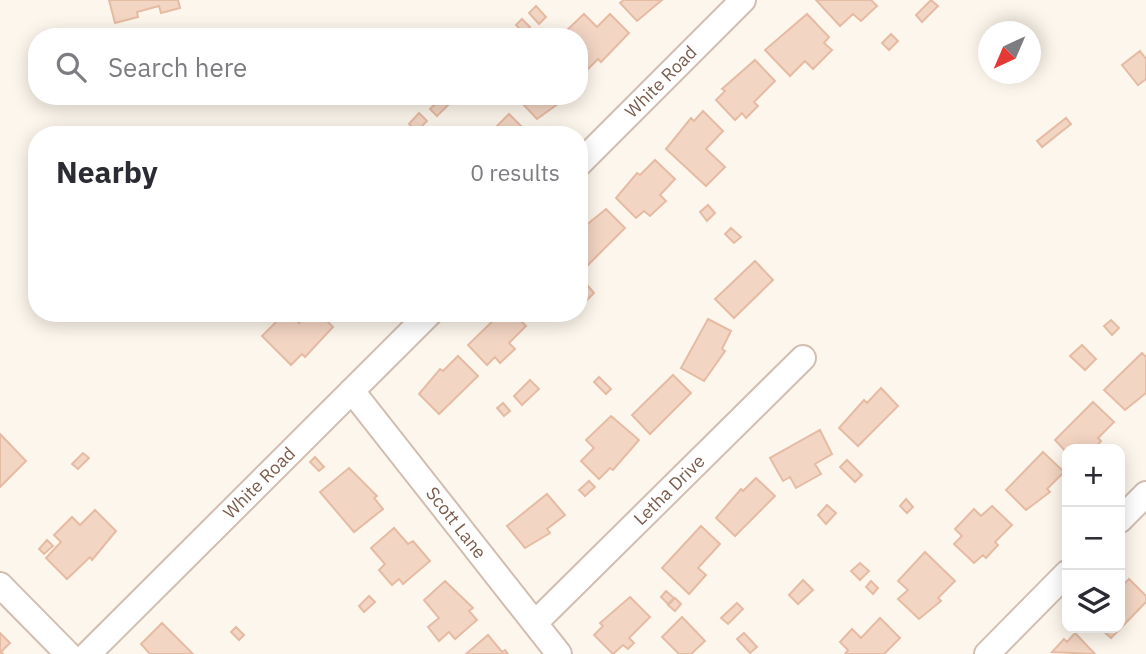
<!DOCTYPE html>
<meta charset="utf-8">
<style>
:root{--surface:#fff;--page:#f2f2f3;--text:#2b2b33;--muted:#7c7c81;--line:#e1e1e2}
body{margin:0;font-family:"IBM Plex Sans",sans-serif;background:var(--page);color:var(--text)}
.controls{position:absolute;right:21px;bottom:21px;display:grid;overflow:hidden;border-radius:14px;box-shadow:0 4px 18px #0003}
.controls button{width:63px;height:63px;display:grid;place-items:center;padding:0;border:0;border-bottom:2px solid var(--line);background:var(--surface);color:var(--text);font:35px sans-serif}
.compass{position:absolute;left:978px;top:21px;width:63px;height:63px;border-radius:50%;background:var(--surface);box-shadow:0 4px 18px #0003;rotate:224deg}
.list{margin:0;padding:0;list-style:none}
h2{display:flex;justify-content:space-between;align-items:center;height:91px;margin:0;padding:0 28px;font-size:30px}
h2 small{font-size:23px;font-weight:400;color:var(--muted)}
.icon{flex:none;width:38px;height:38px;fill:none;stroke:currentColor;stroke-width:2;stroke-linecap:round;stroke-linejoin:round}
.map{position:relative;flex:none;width:1146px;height:654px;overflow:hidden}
.search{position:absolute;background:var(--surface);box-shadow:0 4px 18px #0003;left:28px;top:28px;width:560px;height:77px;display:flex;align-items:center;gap:18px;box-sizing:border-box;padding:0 24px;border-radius:28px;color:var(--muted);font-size:26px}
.panel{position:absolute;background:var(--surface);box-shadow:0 4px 18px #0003;left:28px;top:126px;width:560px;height:196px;border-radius:28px}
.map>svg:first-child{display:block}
</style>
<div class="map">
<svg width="1146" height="654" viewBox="0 0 1146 654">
<rect width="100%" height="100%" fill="#fdf6ec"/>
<path fill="#f3d5c3" stroke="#e6bba3" stroke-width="2" d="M 109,0 L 178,0 L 180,8 L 161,13 L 159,6 L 137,12 L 138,17 L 115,23 Z
M 624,0 L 662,0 L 637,21 L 620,3 Z
M 816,0 L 871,0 L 877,6 L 861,21 L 853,14 L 840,26 Z
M 931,0 L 938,6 L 922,22 L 916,15 Z
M 536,6 L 546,17 L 539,24 L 529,13 Z
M 584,14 L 597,27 L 610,14 L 629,33 L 601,62 L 598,59 L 587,70 L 579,61 L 579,37 L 572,37 L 566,31 Z
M 807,14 L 829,37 L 824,43 L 832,50 L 813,69 L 805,61 L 790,76 L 765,50 Z
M 522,19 L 530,27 L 524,33 L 516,25 Z
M 891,34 L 898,41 L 889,50 L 882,43 Z
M 1140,51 L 1146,59 L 1146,79 L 1138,85 L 1122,65 Z
M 755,60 L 775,81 L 754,102 L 758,106 L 746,118 L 742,113 L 735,120 L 716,100 L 725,91 L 722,89 Z
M 527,96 L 566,96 L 566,98 L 537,119 L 521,102 Z
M 440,99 L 448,105 L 437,116 L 430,109 Z
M 703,111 L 723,131 L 706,149 L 725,167 L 706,186 L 666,149 L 691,118 L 694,121 Z
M 419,113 L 427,121 L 417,131 L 409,124 Z
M 509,114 L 528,133 L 526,135 L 488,135 Z
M 1066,118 L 1071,124 L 1042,147 L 1037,141 Z
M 655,160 L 675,179 L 660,195 L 666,201 L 650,216 L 644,211 L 636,218 L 616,198 L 637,173 L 640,175 Z
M 708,205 L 715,213 L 707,221 L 700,212 Z
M 606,209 L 625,228 L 586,267 L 579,260 L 579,231 Z
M 731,228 L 741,237 L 734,243 L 725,234 Z
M 755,261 L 773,280 L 734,318 L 715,299 Z
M 588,286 L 594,293 L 586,301 L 580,294 Z
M 285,313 L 290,313 L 299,323 L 308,313 L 319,313 L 333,327 L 305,357 L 302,354 L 291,365 L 262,336 Z
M 501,313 L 513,313 L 526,326 L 509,343 L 515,349 L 500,363 L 495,357 L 487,365 L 468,345 Z
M 708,319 L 731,331 L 722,349 L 725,351 L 704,381 L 681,368 Z
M 1111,320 L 1119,328 L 1112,335 L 1104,326 Z
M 1082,345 L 1096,359 L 1085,370 L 1070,356 Z
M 1142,353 L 1146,357 L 1146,393 L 1125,410 L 1104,390 Z
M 458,356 L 478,376 L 439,414 L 419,394 L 440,369 L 443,371 Z
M 673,375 L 691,393 L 650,434 L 632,415 Z
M 599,377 L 611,389 L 606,394 L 594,382 Z
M 530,380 L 539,389 L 522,405 L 514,396 Z
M 881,388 L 898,406 L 858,446 L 839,428 L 864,400 L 867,403 Z
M 1093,402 L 1114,422 L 1098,438 L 1101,441 L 1094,449 L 1067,449 L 1067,453 L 1055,440 Z
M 503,403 L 510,411 L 504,416 L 497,408 Z
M 611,416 L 639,440 L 613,470 L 610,468 L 599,479 L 581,461 L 594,448 L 586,440 Z
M 820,430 L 832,454 L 815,464 L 821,474 L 796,488 L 790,477 L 783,481 L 770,458 Z
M 0,434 L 26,461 L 0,487 Z
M 1043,452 L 1064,472 L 1047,489 L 1050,492 L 1026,510 L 1006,490 Z
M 83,453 L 89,458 L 78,469 L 72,464 Z
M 315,457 L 324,467 L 319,471 L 310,462 Z
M 847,460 L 862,475 L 855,482 L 840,467 Z
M 349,468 L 377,496 L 374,498 L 383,509 L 354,532 L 320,492 Z
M 756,478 L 775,496 L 735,536 L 716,518 L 741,489 L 743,491 Z
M 589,481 L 595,487 L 585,496 L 579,490 Z
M 547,494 L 565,515 L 547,529 L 550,533 L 525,548 L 507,526 Z
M 906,499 L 913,507 L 907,513 L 900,506 Z
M 827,505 L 836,513 L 826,524 L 818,515 Z
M 992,506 L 1012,525 L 995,542 L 998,545 L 986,558 L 983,555 L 974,563 L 954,544 L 962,536 L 955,529 L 974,509 L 981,516 Z
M 95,510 L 116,531 L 92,560 L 90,557 L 67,579 L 46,558 L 61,542 L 54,535 L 72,517 L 80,525 Z
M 701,526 L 720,544 L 698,568 L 706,575 L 689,594 L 662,568 Z
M 394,528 L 408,544 L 413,541 L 430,561 L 403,584 L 399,579 L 392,585 L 379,570 L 385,564 L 371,548 Z
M 47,540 L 53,546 L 44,554 L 39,549 Z
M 925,552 L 955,581 L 938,598 L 941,601 L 919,619 L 898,599 L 908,590 L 898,581 Z
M 860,563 L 869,571 L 860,580 L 851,571 Z
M 1129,579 L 1146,596 L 1146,602 L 1111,638 L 1100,628 L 1120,628 L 1120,588 Z
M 803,580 L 813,590 L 798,604 L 789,595 Z
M 445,581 L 473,608 L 469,611 L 477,620 L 455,639 L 449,632 L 439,641 L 428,627 L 439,618 L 424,600 Z
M 871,581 L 878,588 L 873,594 L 866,587 Z
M 666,591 L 674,598 L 668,604 L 661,597 Z
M 369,596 L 375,602 L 364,612 L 359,606 Z
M 630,597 L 650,617 L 629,638 L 634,643 L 628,649 L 623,645 L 613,654 L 594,635 L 603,626 L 600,623 Z
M 675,598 L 681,604 L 675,611 L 668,605 Z
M 737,603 L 743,609 L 728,624 L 721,618 Z
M 682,617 L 705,641 L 691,654 L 679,654 L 662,637 Z
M 880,618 L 900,638 L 884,654 L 845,654 L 848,650 L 840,642 L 852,629 L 861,638 Z
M 162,623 L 193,654 L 150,654 L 141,644 Z
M 236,627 L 244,635 L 239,640 L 231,632 Z
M 0,633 L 10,643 L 1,652 L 3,654 L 0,654 Z
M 744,633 L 757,647 L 750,653 L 737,639 Z
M 1075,633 L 1095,654 L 1052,652 L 1064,639 L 1067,642 Z
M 488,635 L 502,652 L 505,650 L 508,654 L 466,654 Z"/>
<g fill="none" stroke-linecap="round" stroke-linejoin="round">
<defs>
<g id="minor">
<path id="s1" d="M 579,164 L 743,0"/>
<path id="s2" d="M 352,391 L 559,654"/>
<path d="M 1120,520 L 1146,494"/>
<path d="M 0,585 L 68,654"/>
<path id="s3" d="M 535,623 L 803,358"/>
<path id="s4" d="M 88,654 L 430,313"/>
<path d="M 987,654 L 1067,573"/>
</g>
</defs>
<use href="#minor" stroke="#d1beb0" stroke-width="28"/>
<use href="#minor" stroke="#fff" stroke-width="24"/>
</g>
<g text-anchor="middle" stroke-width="5" stroke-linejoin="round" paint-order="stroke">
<g font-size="18" fill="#7a5c4d" stroke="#fffaf3">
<text dy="6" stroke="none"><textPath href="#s1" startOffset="116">White Road</textPath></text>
<text dy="6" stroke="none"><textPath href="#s4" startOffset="242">White Road</textPath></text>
<text dy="6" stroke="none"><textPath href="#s3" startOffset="189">Letha Drive</textPath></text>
<text dy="6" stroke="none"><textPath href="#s2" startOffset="168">Scott Lane</textPath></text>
</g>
</g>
</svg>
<div class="controls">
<button>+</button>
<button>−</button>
<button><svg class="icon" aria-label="layers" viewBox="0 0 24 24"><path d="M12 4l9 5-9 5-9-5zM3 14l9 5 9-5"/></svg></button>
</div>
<svg class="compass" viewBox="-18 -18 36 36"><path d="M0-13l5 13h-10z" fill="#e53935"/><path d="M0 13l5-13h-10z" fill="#7c7c81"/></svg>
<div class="search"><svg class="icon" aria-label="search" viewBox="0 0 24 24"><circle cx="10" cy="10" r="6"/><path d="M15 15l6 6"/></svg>Search here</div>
<section class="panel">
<h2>Nearby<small>0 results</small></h2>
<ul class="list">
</ul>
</section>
</div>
